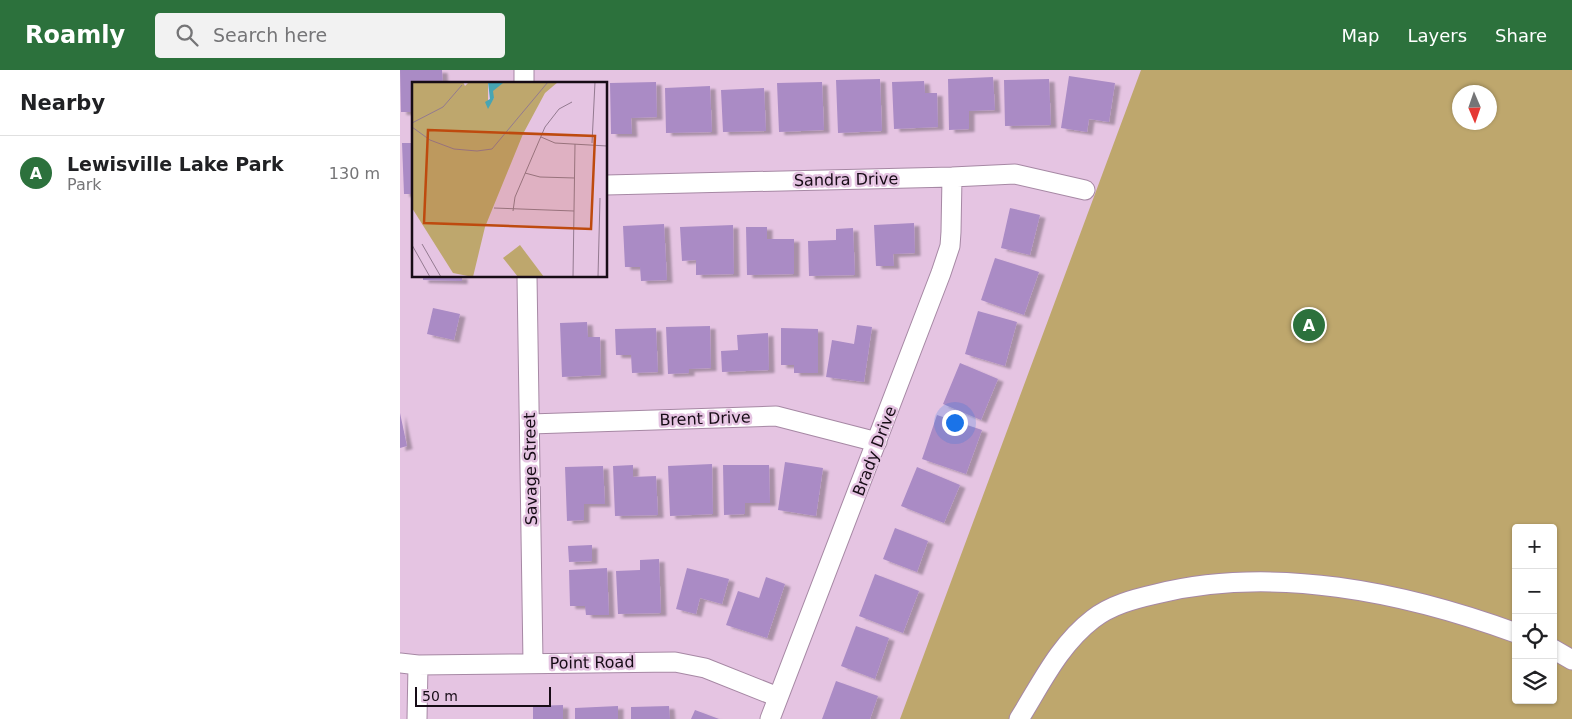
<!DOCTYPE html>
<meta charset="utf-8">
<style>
:root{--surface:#fff;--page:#f2f2f2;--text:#202124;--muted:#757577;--line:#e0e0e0;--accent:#2c713c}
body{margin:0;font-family:"DejaVu Sans",sans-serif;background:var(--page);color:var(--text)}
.controls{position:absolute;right:15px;bottom:15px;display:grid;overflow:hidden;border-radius:5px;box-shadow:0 1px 4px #0004}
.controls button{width:45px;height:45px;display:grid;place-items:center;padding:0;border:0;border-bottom:1px solid var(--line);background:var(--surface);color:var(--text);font:25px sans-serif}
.compass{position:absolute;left:1052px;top:15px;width:45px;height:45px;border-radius:50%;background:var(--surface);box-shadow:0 1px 4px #0004;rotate:178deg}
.scale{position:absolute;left:15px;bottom:12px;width:136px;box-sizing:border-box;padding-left:5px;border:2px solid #170c16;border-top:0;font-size:14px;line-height:18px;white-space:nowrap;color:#170c16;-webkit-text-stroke:4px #e5c4e2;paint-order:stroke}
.you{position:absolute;left:554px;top:352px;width:18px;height:18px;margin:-12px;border:4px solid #fff;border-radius:50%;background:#1a73e8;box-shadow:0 0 0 8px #1a73e833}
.badge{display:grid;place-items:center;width:32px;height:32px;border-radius:50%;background:var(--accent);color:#fff;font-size:16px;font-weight:700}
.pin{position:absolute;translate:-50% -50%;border:2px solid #fff;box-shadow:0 1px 5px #0006}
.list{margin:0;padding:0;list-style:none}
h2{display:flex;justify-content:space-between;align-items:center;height:65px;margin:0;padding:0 20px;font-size:21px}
h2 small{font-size:16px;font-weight:400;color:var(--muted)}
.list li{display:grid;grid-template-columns:32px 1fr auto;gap:15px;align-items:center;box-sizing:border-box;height:75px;padding:0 20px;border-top:1px solid var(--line)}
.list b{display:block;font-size:19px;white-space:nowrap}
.list p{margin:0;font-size:16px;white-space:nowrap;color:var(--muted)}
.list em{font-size:16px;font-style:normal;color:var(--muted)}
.icon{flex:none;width:28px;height:28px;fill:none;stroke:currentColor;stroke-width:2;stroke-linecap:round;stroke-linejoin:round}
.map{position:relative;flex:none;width:1172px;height:649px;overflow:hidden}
header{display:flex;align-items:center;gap:30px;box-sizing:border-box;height:70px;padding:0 25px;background:var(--accent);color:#fff}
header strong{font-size:24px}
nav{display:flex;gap:28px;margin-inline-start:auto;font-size:18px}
.search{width:350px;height:45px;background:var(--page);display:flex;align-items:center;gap:12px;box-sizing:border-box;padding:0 18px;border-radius:5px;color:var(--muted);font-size:19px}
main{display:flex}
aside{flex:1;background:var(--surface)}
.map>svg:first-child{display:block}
</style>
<header>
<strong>Roamly</strong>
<div class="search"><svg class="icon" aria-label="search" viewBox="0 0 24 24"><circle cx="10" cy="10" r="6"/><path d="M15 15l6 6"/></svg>Search here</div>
<nav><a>Map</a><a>Layers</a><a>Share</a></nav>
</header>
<main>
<aside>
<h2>Nearby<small></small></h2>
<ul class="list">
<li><span class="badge">A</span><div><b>Lewisville Lake Park</b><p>Park</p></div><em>130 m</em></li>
</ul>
</aside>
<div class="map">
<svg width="1172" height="649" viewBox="0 0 1172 649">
<defs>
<filter id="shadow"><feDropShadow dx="5.5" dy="3" stdDeviation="1" flood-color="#0004"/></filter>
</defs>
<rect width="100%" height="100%" fill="#e5c4e2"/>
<path fill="#bea76d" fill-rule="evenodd" d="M 741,0 L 1172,0 L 1172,649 L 500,649 ZM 1060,22 L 1090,22 L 1090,52 L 1060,52 ZM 1116,458 L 1153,458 L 1153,630 L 1116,630 Z"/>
<path fill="#aa8bc5" filter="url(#shadow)" d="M 0,0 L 42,0 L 43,14 L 14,14 L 14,42 L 1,42 Z
M 669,6 L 715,13 L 709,52 L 689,49 L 687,62 L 661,58 Z
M 593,7 L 595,40 L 569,41 L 569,59 L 549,60 L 548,9 Z
M 480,9 L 482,61 L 438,63 L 436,10 Z
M 649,9 L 651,55 L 605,56 L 604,10 Z
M 524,11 L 525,23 L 537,23 L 538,57 L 494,59 L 492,12 Z
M 256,12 L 257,47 L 231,48 L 232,64 L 211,64 L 210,13 Z
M 422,12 L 424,60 L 379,62 L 377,13 Z
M 310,16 L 312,62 L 266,63 L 265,18 Z
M 364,18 L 366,61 L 323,62 L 321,20 Z
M 2,73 L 14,73 L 14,124 L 4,124 Z
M 610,138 L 640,145 L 630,185 L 601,178 Z
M 514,153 L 515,183 L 493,184 L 494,196 L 476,196 L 474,155 Z
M 264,154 L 267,210 L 241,211 L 240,197 L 225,197 L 223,156 Z
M 333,155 L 334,204 L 296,205 L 296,190 L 282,191 L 280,157 Z
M 346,157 L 367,157 L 367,169 L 394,169 L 394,204 L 347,205 Z
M 453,158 L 455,205 L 409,206 L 408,171 L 436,170 L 436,159 Z
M 595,188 L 639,202 L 624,245 L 581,230 Z
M 23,206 L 62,206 L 62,211 L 23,210 Z
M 33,238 L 60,244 L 54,270 L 27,264 Z
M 578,241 L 617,252 L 605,296 L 565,284 Z
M 187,252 L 188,267 L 200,267 L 201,305 L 162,307 L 160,253 Z
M 457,255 L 472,257 L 464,312 L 426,307 L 432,270 L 454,274 Z
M 310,256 L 311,298 L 289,299 L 289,303 L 268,304 L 266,257 Z
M 256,258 L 258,302 L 232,303 L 231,285 L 216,285 L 215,259 Z
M 381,258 L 418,259 L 418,303 L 394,303 L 394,295 L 381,295 Z
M 368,263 L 369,300 L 322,302 L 321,281 L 338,280 L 337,265 Z
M 560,293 L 598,309 L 581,350 L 543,334 Z
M 0,343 L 7,376 L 0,378 Z
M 537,345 L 582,360 L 566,404 L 522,389 Z
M 385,392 L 423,398 L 416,446 L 378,440 Z
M 312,394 L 313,444 L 270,446 L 268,396 Z
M 233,395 L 233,407 L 256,406 L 258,445 L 215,446 L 213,396 Z
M 323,395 L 369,395 L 370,433 L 345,433 L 345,444 L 324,445 Z
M 203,396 L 205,434 L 184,434 L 184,450 L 167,451 L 165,397 Z
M 517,397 L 560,415 L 544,453 L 501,436 Z
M 495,458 L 528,471 L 517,502 L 483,489 Z
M 192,475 L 192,491 L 169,492 L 168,476 Z
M 259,489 L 261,543 L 218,544 L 216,501 L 240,500 L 240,490 Z
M 207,498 L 209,545 L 186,545 L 185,536 L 170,536 L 169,500 Z
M 287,498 L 329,509 L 322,534 L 300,528 L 296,544 L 276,539 Z
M 475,504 L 519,521 L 503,563 L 459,546 Z
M 366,507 L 385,514 L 367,568 L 326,555 L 338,521 L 359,528 Z
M 456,556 L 489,568 L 475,609 L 441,596 Z
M 436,611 L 478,626 L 470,649 L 422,649 Z
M 163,635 L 163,649 L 133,649 L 133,636 Z
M 218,636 L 218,649 L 175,649 L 175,638 Z
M 269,636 L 270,649 L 231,649 L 231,637 Z
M 295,640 L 319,649 L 291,649 Z"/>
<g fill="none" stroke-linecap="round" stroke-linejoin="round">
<defs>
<path id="minor" d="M 124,0 L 124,14
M 206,115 L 552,107 L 615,104 L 685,120
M 127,206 L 133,592
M 130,354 L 376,346 L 477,372
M 1153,579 L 1172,590
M 0,593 L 18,595 L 275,592 L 305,598 L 378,627
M 17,649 L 18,595
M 370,649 L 541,203 L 550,176 L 551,162 L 552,107
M 619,649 C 641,614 659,575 693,549 C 711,535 734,529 756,524 C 873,495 1004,522 1116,563"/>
</defs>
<use href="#minor" stroke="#a688a4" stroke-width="21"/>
<use href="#minor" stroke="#fff" stroke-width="19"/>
</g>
<g text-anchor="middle" stroke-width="5" stroke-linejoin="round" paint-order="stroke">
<g font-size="16" fill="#170c16" stroke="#e5c4e2">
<text transform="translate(446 109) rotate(-1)" y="6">Sandra Drive</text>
<text transform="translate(305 348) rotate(-2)" y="6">Brent Drive</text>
<text transform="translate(474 381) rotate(-69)" y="6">Brady Drive</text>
<text transform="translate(130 399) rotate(-91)" y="6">Savage Street</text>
<text transform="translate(192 592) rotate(-1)" y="6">Point Road</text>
</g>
</g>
<g transform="translate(12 12)">
<rect width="195" height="195" fill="#e5c4e2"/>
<path d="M 0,0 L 51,0 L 53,4 L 57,0 L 76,0 L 76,24 L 82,16 L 79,12 L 83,4 L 91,0 L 146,0 L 133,11 L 111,52 L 73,145 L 61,195 L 41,191 L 0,126 ZM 108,163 L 132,195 L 106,195 L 91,176 Z" fill="#bea76d"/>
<path d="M 76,0 L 91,1 L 81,9 L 82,16 L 76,27 L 73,20 L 78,17 Z" fill="#48a5b3"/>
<path fill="none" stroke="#937a90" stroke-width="1" d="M 0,41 L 31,25 L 50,3M 0,45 L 18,58 L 42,67 L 65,69 L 80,67 L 136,0M 129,55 L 143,61 L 195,64M 180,61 L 183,0M 113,91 L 128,95 L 163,96M 82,126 L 162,129M 101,129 L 103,115 L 133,45 L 147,27 L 160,20M 10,162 L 29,195M 0,163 L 18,195M 161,195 L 163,62M 186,195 L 188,116"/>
<path fill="#be4a0e" fill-opacity="0.15" stroke="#be4a0e" stroke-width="2.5" d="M 16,48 L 183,54 L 179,147 L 12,141 Z"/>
<rect width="195" height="195" fill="none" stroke="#170c16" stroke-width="2.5"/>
</g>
</svg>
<div class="controls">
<button>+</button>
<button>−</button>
<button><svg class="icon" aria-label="locate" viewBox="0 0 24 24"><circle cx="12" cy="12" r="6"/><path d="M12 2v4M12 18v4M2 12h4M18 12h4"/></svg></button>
<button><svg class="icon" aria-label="layers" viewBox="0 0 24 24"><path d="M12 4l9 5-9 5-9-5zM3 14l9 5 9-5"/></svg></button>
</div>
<svg class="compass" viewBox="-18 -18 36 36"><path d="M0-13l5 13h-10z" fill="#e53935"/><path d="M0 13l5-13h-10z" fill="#757577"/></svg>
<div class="scale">50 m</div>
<div class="you"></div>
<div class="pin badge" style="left:909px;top:255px">A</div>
</div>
</main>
